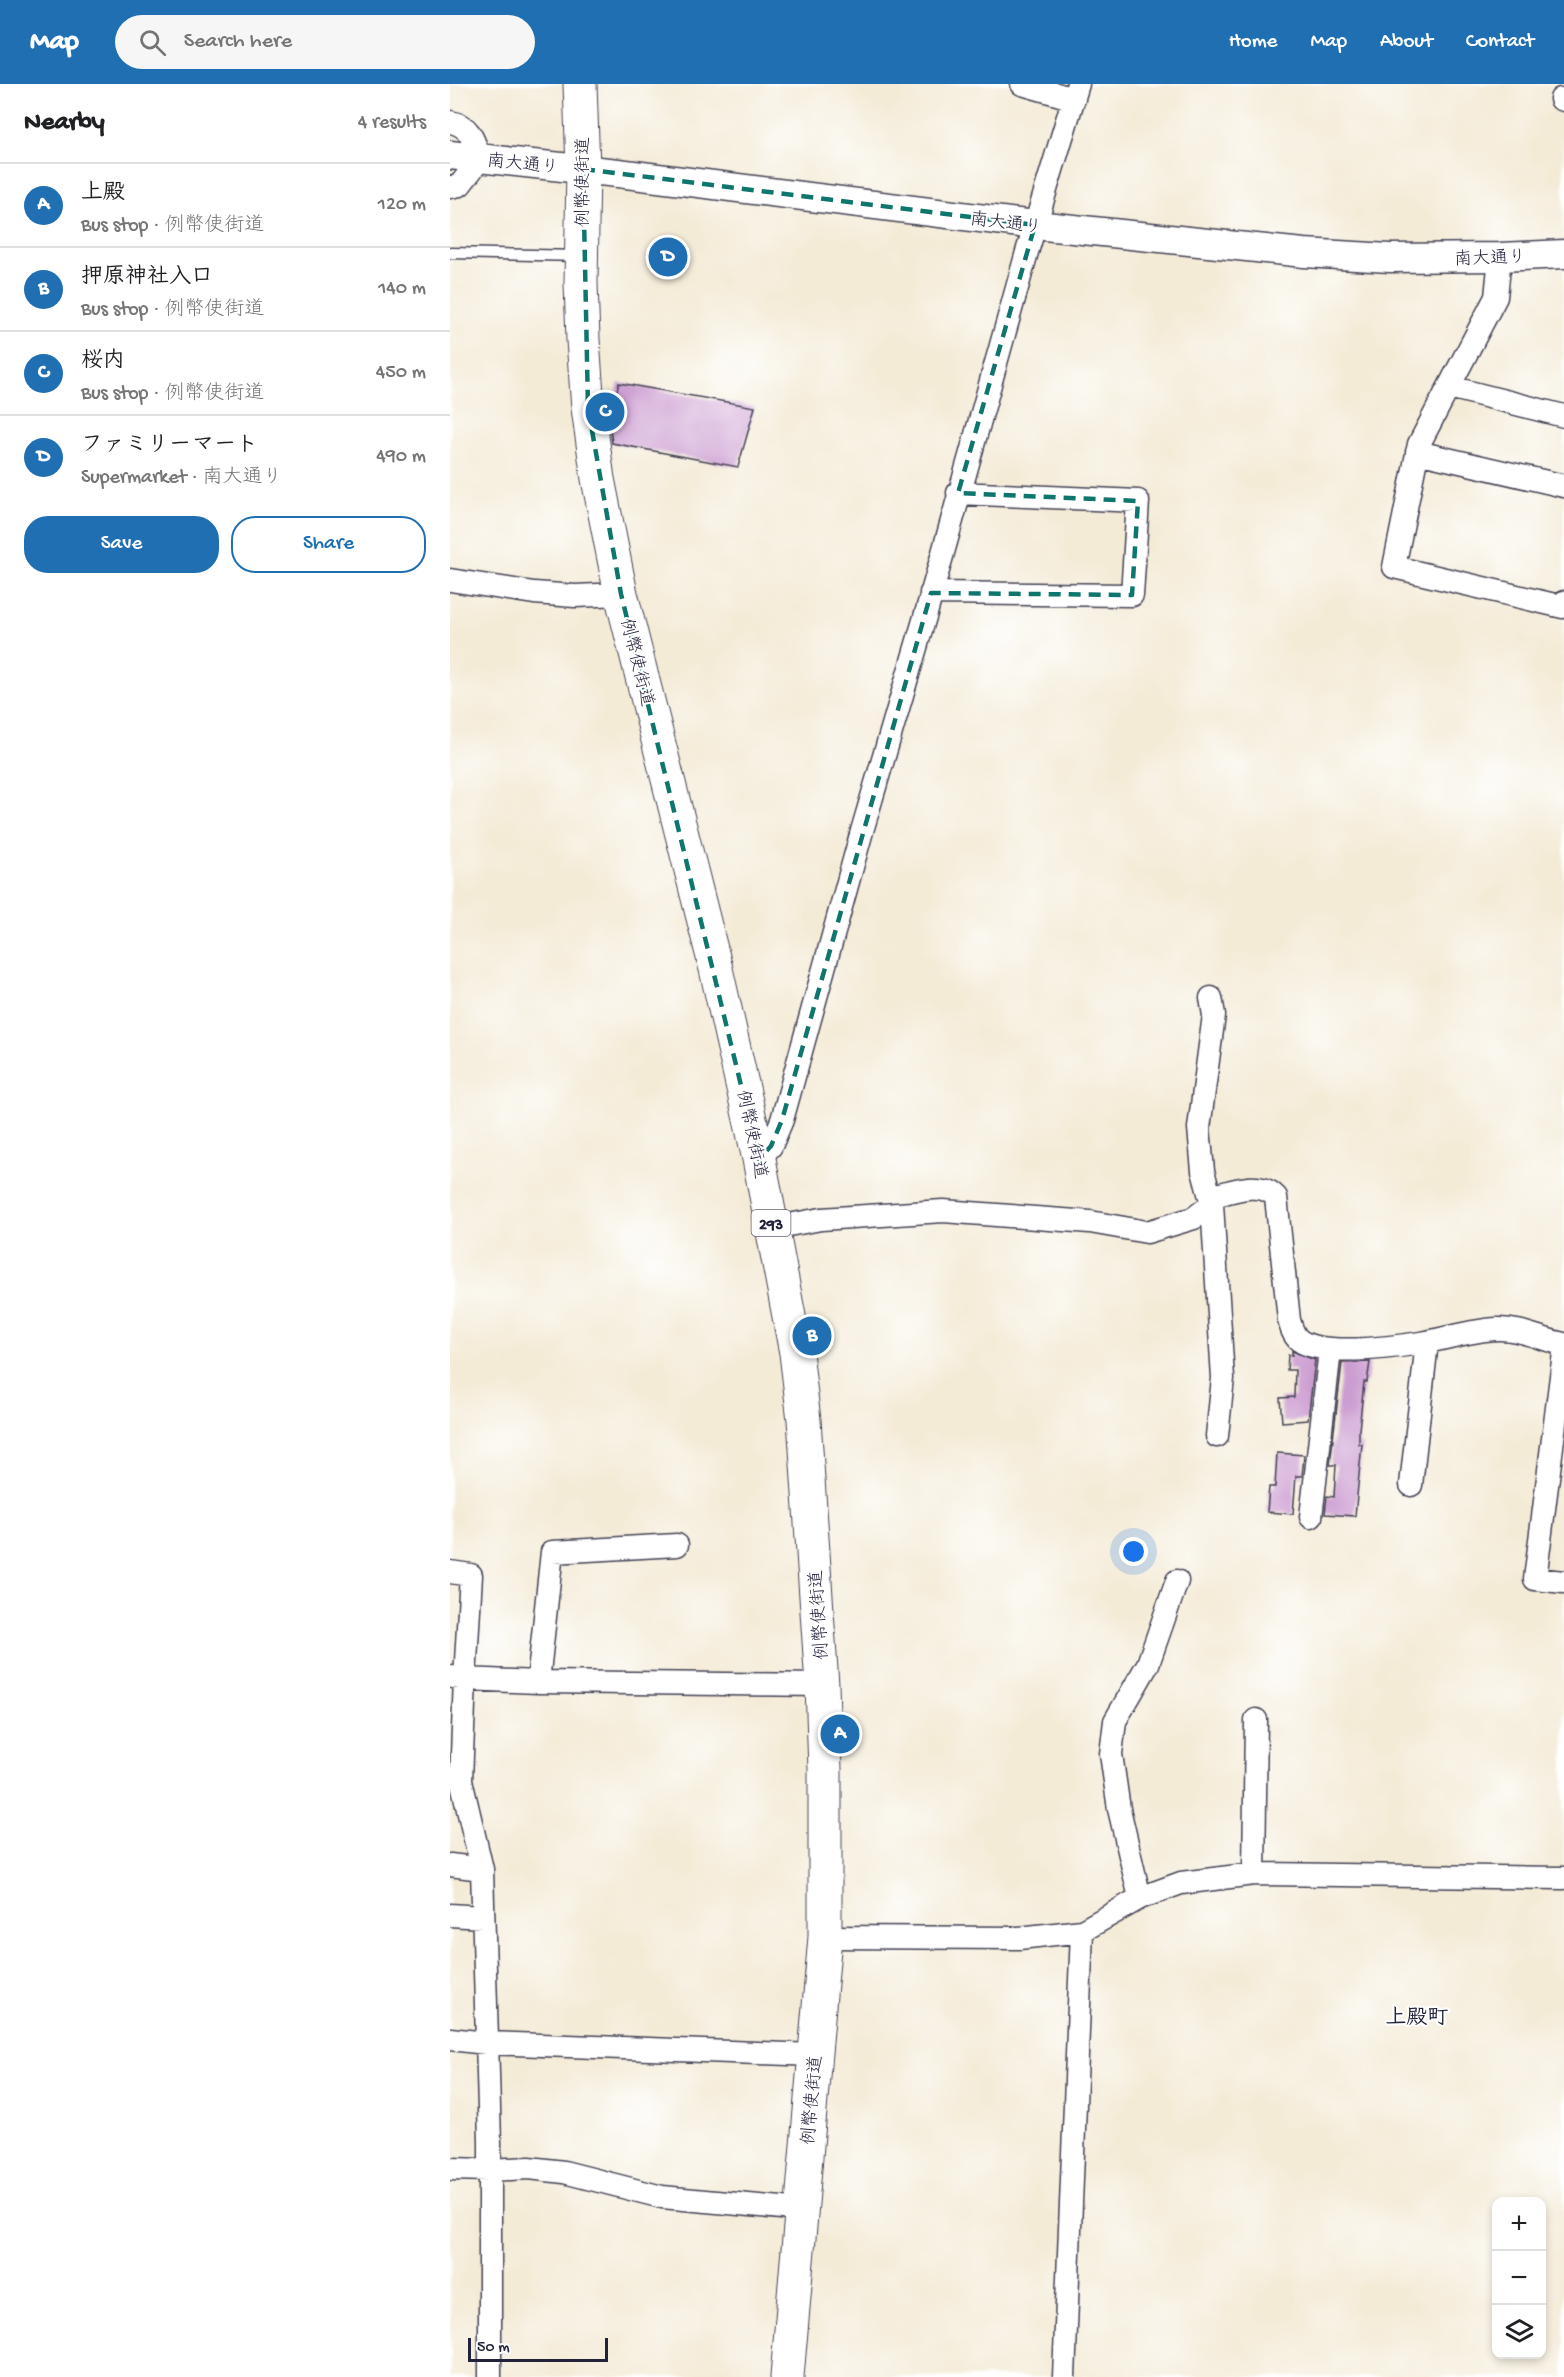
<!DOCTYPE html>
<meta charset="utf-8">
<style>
:root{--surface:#fff;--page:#f6f6f6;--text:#202124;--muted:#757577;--line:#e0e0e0;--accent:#1f6fb2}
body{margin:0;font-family:"Gochi Hand","Klee One",sans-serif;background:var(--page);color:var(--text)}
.controls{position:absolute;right:18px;bottom:18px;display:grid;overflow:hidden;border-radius:12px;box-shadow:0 3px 9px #0003}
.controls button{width:54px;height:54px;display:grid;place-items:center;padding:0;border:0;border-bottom:2px solid var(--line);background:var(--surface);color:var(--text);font:30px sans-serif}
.scale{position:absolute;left:18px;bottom:15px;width:140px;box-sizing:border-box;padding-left:6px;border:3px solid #22223b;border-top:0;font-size:16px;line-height:21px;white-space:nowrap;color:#22223b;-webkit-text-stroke:4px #fff;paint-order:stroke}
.you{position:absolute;left:684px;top:1468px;width:21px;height:21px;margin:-15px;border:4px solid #fff;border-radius:50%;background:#1a73e8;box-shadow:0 0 0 9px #1a73e833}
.badge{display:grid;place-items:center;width:39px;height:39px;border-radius:50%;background:var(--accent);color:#fff;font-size:20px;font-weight:700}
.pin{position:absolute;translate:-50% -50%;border:3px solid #fff;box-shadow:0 2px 6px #0006}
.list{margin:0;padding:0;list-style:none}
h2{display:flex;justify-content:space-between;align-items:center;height:78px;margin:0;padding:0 24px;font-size:26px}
h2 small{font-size:20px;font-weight:400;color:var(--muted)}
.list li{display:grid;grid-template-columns:39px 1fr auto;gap:18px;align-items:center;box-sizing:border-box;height:84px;padding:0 24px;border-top:2px solid var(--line)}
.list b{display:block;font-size:22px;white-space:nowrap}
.list p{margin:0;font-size:20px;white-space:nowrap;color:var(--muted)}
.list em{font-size:20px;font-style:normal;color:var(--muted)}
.actions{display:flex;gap:12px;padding:18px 24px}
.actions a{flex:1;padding:14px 0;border:2px solid var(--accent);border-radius:24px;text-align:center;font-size:21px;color:var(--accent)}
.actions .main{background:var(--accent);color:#fff}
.icon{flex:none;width:33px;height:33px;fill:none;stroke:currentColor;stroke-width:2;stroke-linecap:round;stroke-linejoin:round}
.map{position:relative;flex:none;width:1114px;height:2293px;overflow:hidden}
header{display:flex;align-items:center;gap:36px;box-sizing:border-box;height:84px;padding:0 30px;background:var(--accent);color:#fff}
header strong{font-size:28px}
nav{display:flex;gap:33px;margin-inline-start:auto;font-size:21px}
.search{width:420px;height:54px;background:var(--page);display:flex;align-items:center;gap:15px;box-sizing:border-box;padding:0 21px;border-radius:33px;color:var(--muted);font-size:22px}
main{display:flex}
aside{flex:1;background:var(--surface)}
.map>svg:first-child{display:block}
</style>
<header>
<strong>Map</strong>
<div class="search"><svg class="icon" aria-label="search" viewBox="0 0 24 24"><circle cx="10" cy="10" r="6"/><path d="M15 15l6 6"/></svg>Search here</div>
<nav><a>Home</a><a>Map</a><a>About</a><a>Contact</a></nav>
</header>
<main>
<aside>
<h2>Nearby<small>4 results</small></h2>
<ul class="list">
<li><span class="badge">A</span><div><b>上殿</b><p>Bus stop · 例幣使街道</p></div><em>120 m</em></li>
<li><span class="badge">B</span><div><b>押原神社入口</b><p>Bus stop · 例幣使街道</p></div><em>140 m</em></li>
<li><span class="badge">C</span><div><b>桜内</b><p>Bus stop · 例幣使街道</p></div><em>450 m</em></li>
<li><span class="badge">D</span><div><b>ファミリーマート</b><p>Supermarket · 南大通り</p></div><em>490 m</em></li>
</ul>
<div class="actions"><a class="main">Save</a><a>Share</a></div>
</aside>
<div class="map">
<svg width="1114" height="2293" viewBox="0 0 1114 2293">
<rect width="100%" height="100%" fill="#fff"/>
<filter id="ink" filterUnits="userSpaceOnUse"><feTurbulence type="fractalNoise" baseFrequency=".0167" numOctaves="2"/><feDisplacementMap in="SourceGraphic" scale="12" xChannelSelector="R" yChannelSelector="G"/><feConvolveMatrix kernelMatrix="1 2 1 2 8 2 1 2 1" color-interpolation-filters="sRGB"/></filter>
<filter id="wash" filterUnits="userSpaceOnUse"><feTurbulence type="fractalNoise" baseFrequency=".008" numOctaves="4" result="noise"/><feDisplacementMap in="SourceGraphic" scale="24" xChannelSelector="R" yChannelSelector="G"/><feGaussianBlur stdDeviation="1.35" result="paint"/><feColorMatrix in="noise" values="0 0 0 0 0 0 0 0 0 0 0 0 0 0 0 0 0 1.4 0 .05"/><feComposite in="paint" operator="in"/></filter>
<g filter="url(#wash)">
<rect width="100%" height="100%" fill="#f4ebd7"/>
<g id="blocks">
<path fill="#cc9dd1" d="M 169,299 L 305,323 L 288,383 L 162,359 L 159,335 Z
M 842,1267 L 865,1276 L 858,1336 L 832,1338 L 830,1314 L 844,1313 L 845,1286 L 837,1286 L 838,1271 L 842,1271 Z
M 920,1278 L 917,1298 L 914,1298 L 909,1346 L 909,1360 L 912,1360 L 905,1432 L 875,1430 L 877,1412 L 884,1413 L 886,1381 L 880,1381 L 892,1279 Z
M 827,1369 L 854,1371 L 852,1392 L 846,1392 L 843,1430 L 817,1428 L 819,1403 L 825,1403 Z"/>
</g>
</g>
<g filter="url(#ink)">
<use href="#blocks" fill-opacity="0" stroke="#424052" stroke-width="1.5"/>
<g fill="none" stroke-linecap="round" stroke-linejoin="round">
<defs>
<path id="service" d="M 0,169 L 129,172"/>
<path id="minor" d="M 572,0 L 624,15
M 1111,15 L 1114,16
M 0,38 C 21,41 24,58 30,75 L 10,101 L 0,103
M 1050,173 L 1046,213 L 969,360 L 944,483 L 1113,523 L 1114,518
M 999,303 L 1114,332
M 967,368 L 1114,402
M 0,496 L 84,509 L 125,512 L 171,510
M 481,509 L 682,511 L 688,417 L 508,409
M 761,914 L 764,931 L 749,1044 L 753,1087 L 762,1120
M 309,1075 L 321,1062 L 332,1036 L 412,747 L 477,526 L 577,168 L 628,0
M 760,1113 C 780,1108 810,1095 826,1113 L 839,1236 C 841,1243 843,1251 849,1256 C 871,1273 944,1263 971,1259 C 996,1255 1021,1246 1047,1245 C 1070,1244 1092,1256 1114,1260
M 322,1144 L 371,1135 L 493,1127 L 640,1138 L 697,1148 L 744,1134 L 762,1120 L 773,1294 L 767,1352
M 1114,1269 L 1085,1495 L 1114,1498
M 961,1401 L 977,1258
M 861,1433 L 880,1266
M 0,1488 L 21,1491 L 15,1595 L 2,1593
M 88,1598 L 372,1601
M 0,1781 L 32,1785
M 804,1790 L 806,1636
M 690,1814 L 669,1725 L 661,1670 L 665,1637 L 698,1580 L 727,1497
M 0,1831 L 32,1833
M 375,1853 L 569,1854 L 632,1847 L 690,1814 L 731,1799 L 804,1790 L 1114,1794
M 0,1955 L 36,1959 L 365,1971
M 0,2085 L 39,2086 L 79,2084 L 114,2088 L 212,2113 L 353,2126
M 40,2293 L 40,2058 L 32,1785 L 11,1696 L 15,1595 L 88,1598 L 102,1468 L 227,1461
M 614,2293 L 632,1847"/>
<path id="tertiary" d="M 0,71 L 168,89 L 585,141 L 854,169 L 940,174 L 1050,173 L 1114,170"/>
<path id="trunk" d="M 130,0 L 133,85 L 131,199 L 133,256 L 138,324 L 148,395 L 171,510 L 266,885 L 309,1075 L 346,1269 L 354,1336 L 372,1601 L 375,1686 L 375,1853 L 337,2293"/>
</defs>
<use href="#service" stroke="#424052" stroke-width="13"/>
<use href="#minor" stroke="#424052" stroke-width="25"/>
<use href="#tertiary" stroke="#424052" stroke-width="31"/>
<use href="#trunk" stroke="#424052" stroke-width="35"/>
<use href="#service" stroke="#fff" stroke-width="10"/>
<use href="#minor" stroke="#fff" stroke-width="22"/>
<use href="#tertiary" stroke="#fff" stroke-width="28"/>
<use href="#trunk" stroke="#fff" stroke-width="33"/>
</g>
</g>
<path fill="none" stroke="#0f766e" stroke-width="4.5" stroke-dasharray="12 8" stroke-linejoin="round" d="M 133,85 L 585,141 L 508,409 L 688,417 L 682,511 L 481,509 L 332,1036 L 321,1062 L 309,1075 L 171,510 L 138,324 Z"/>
<g text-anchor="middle" stroke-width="4.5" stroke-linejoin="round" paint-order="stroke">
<rect fill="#fff" stroke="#646476" stroke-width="1.5" x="301.5" y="1126" width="39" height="26" rx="4.5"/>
<g font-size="16" font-weight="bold" fill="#22223b">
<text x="321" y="1145">293</text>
</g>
<g font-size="18" fill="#22223b" stroke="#fff">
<text transform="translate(73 79) rotate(6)" y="6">南大通り</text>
<text transform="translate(132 98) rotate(-90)" y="6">例幣使街道</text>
<text transform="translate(556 138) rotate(7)" y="6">南大通り</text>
<text transform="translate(1040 173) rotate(-2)" y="6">南大通り</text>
<text transform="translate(188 578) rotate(76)" y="6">例幣使街道</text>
<text transform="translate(303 1050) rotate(78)" y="6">例幣使街道</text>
<text transform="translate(368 1531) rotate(-94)" y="6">例幣使街道</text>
<text transform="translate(361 2016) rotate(-85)" y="6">例幣使街道</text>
</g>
<g font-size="21" font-weight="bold" fill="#22223b" stroke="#fff">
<text x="967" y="1939">上殿町</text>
</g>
</g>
</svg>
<div class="controls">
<button>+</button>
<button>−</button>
<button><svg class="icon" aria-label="layers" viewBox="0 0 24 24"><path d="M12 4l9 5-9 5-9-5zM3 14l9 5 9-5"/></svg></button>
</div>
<div class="scale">50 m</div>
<div class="you"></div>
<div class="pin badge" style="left:390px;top:1650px">A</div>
<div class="pin badge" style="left:362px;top:1252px">B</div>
<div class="pin badge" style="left:155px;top:328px">C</div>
<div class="pin badge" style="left:218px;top:173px">D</div>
</div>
</main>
